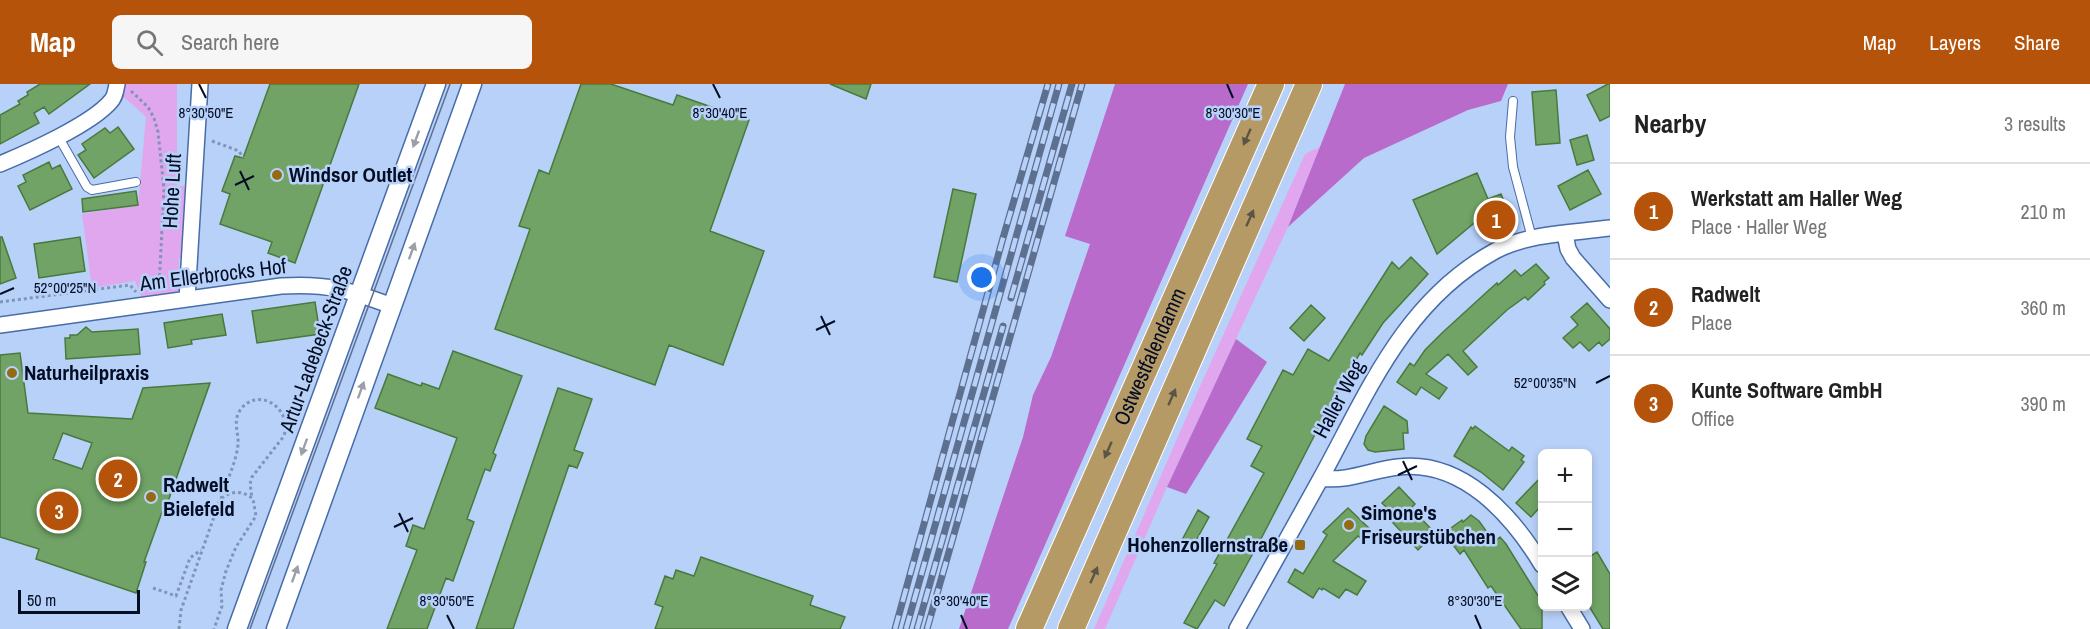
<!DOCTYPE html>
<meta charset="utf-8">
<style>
:root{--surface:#fff;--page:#f6f6f6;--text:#222;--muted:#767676;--line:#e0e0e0;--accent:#b45309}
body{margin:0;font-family:"Archivo Narrow",sans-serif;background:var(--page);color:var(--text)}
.controls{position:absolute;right:18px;bottom:18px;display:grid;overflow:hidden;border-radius:9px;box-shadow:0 3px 9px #0003}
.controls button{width:54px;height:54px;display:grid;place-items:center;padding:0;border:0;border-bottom:2px solid var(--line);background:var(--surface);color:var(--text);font:30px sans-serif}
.scale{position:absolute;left:18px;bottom:15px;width:122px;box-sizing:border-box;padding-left:6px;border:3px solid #030e25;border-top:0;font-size:16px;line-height:21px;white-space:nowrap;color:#030e25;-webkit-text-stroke:4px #b8d1f9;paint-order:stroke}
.you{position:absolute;left:982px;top:194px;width:21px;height:21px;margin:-15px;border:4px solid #fff;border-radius:50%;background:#1a73e8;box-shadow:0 0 0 9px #1a73e833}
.badge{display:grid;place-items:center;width:39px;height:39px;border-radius:50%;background:var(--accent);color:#fff;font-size:20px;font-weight:700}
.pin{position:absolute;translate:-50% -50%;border:3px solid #fff;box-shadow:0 2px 6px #0006}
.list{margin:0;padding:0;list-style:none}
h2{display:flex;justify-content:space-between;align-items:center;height:78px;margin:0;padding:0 24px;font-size:26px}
h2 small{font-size:20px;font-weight:400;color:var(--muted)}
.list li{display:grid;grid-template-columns:39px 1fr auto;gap:18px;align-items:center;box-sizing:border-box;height:96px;padding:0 24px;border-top:2px solid var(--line)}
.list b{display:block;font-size:22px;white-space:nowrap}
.list p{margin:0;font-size:20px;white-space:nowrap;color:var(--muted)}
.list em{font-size:20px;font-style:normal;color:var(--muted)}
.icon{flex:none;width:33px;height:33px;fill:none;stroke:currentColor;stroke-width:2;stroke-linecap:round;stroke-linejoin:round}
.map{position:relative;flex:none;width:1610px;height:545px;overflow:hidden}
header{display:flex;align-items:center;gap:36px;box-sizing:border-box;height:84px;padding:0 30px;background:var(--accent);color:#fff}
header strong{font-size:28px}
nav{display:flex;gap:33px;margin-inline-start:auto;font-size:21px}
.search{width:420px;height:54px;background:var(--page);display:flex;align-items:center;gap:15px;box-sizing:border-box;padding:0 21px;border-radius:9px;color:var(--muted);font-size:22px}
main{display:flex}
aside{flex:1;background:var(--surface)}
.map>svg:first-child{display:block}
</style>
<header>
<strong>Map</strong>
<div class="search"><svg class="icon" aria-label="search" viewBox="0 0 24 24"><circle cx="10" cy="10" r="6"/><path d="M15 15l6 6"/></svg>Search here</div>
<nav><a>Map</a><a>Layers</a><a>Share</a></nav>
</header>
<main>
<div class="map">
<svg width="1610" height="545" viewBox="0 0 1610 545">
<rect width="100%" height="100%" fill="#b8d1f9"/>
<path fill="#e0a7ee" d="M 121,0 L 177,0 L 177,102 L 189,102 L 187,173 L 179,174 L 179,209 L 142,214 L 135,197 L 92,204 L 82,130 L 138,121 L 146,33 L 125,14 L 118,16 Z
M 1320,63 L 1288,143 L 1167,403 L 1105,545 L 1094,545 L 1197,309 L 1305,70 Z"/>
<path fill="#b96bcc" d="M 1115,0 L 1248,0 L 1008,545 L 959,545 L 1023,353 L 1033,311 L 1051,273 L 1090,160 L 1065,152 Z
M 1345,0 L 1508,0 L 1501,17 L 1468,26 L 1364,74 L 1288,143 Z
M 1236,255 L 1267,278 L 1186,410 L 1167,403 Z"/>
<path fill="#71a366" stroke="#49793e" stroke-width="1.5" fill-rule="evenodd" d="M 40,0 L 90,0 L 49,30 L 44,23 L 34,29 L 39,39 L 0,60 L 0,31 L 20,20 L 18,17 L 28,11 L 27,8 Z
M 270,0 L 359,0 L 295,179 L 268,169 L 272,158 L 220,140 L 230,110 L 222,107 L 235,72 L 243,74 Z
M 581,0 L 611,0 L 673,21 L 677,11 L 749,36 L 710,147 L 764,167 L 723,281 L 669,261 L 655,301 L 495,245 L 530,145 L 519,142 L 539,86 L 549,90 Z
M 830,0 L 871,0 L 866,15 Z
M 1608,0 L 1610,0 L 1610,32 L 1600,37 L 1587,11 Z
M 1556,6 L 1560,59 L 1536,61 L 1532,8 Z
M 118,43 L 134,65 L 94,94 L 78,71 L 86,66 L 82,60 L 105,44 L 110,49 Z
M 1587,51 L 1594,76 L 1577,81 L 1570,56 Z
M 49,78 L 52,85 L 60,81 L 72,105 L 30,126 L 18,102 L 26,98 L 23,91 Z
M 1588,86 L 1601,110 L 1570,126 L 1558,102 Z
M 1477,89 L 1488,115 L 1501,110 L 1512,137 L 1485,149 L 1479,135 L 1437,170 L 1413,116 Z
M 953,105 L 976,110 L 957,198 L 934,193 Z
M 136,107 L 138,121 L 83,128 L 82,115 Z
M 0,153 L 2,153 L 16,194 L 0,200 Z
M 80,153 L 85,187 L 39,194 L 34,160 Z
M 1411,173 L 1428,190 L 1383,239 L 1362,271 L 1360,269 L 1323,333 L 1324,333 L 1263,451 L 1224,522 L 1215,516 L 1197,545 L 1184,539 L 1217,480 L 1214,479 L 1264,389 L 1251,382 L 1262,362 L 1247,355 L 1283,286 L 1293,291 L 1308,265 L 1329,277 L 1392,178 L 1399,185 Z
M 1536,180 L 1549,194 L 1544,198 L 1545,200 L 1528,216 L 1525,213 L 1507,226 L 1463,267 L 1477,283 L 1468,291 L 1448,270 L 1426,290 L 1447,304 L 1439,315 L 1421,303 L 1416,311 L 1397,298 L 1410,279 L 1414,282 L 1425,266 L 1442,249 L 1489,206 L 1497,199 L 1498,201 L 1515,186 L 1521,192 Z
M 315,218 L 320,250 L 257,259 L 252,227 Z
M 1587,219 L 1610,245 L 1610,255 L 1602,262 L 1599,258 L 1589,267 L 1580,258 L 1573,264 L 1563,254 L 1578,241 L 1571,233 Z
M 1311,221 L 1325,234 L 1304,257 L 1290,244 Z
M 222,230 L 226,251 L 191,256 L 192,260 L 168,264 L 164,239 Z
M 86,243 L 92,248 L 138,245 L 140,270 L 66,275 L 65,254 L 70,254 L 70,251 L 77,251 Z
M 453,267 L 522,292 L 493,369 L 496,371 L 490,387 L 485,385 L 467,435 L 474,438 L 453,497 L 446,494 L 427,545 L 387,545 L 417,466 L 406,462 L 413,441 L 424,445 L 457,354 L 375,324 L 388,290 L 421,302 L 422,299 L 439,305 Z
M 20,269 L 28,329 L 132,335 L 143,304 L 210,299 L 164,429 L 162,428 L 144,478 L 146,478 L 136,509 L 36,475 L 39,465 L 0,453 L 0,271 ZM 63,349 L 92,359 L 82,385 L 53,375 Z
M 558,304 L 592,315 L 574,366 L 583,369 L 577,384 L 569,381 L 513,545 L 476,545 Z
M 1384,322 L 1407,337 L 1408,349 L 1403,349 L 1404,365 L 1375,368 L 1368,366 L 1364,360 L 1366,352 Z
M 1475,342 L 1509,367 L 1512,363 L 1524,372 L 1521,376 L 1524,378 L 1503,406 L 1481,388 L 1454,372 L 1471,343 L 1473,345 Z
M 1542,392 L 1542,421 L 1531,433 L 1516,419 Z
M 1399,403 L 1415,420 L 1411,424 L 1435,449 L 1418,466 L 1383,428 L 1387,424 L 1382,419 Z
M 1348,424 L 1373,448 L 1364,457 L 1358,452 L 1333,477 L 1366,497 L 1357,511 L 1346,505 L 1339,514 L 1323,504 L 1322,506 L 1319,504 L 1313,514 L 1288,498 L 1295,485 L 1303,490 L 1327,451 L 1323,448 Z
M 1198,426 L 1209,433 L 1193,462 L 1182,456 Z
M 1471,431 L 1479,437 L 1494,458 L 1500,453 L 1506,460 L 1542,518 L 1542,545 L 1521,545 L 1491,502 L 1488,504 L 1464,466 L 1460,470 L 1444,449 L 1462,436 L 1463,438 Z
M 1597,468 L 1610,490 L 1610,545 L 1603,545 L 1587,519 L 1587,474 Z
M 701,473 L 813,512 L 810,521 L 845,533 L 840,545 L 655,545 L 663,523 L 655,520 L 665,492 L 673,495 L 676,486 L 694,492 Z"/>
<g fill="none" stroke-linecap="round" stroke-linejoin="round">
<defs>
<path id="service" d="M 1513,17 L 1510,53 L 1513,83 L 1532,154
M 58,52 L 87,103 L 92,106 L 136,98"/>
<path id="minor" d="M 0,80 C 29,68 92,40 111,17 C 115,13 116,6 117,0
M 1565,150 L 1568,165 L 1573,174 L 1610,216
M 187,215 L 200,0
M 0,241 L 281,202 C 328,199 349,206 392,222
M 1321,394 C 1348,398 1371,386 1398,383 C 1462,375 1512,431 1542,481
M 1568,522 L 1582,545
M 1237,545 C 1265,495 1293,445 1321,394 C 1368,308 1404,217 1495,167 C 1529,149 1573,149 1610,144"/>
<path id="tertiary" d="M 237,545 L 436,0
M 276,545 L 472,0"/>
<g id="trunk">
<path id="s1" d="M 1029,545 L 1271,0"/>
<path d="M 1071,545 L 1309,0"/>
</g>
</defs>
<use href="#service" stroke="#476ca7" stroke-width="10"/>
<use href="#minor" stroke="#476ca7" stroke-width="18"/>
<use href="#tertiary" stroke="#476ca7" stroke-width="21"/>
<use href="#trunk" stroke="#fff" stroke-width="28"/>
<path stroke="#8094b7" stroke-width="3" stroke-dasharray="3 3" stroke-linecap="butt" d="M 131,7 L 148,23 L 154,34 L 158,48 L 164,105 L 159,204
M 212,57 L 239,67 L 243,74
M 324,97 L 331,99
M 0,218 L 130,201 L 136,208
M 221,415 C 226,398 236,379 238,361 C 239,349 233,339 239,328 C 255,301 293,322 284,352 L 252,393 L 250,400 L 252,414
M 153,504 L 176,512 L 190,474 L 201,466
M 179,545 L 181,526 L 220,416 C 230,406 243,406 253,415 L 256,432 L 236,463 L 226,487 L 221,506 L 222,522 L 214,545"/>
<use href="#service" stroke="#fff" stroke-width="8"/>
<use href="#minor" stroke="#fff" stroke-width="15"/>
<use href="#tertiary" stroke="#fff" stroke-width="18"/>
<use href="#trunk" stroke="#b69a66" stroke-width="26"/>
<path stroke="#5e7090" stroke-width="1.5" d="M 250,545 L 450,0"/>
<defs>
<path id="rail" d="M 1011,214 L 1072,0
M 895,545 L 1003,154 L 1048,0
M 906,545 L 1059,0
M 917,545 L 1003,242
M 927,545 L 1082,0"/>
</defs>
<use href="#rail" stroke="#5e7090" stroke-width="7"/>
<use href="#rail" stroke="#b8d1f9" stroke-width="4.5" stroke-dasharray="14" stroke-linecap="butt"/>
</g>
<defs><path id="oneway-solid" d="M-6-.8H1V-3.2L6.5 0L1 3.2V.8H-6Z" transform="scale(1.5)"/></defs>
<g fill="#5c5446">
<use href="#oneway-solid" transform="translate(1247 53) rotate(114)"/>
<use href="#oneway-solid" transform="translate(1250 134) rotate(-66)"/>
<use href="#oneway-solid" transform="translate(1172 313) rotate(-66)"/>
<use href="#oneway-solid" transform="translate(1108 366) rotate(114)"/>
<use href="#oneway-solid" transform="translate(1094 491) rotate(-66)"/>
</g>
<g fill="#9a9fa8">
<use href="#oneway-solid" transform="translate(416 55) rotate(110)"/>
<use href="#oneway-solid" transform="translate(412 167) rotate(-70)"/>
<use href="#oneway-solid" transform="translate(361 306) rotate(-70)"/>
<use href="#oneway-solid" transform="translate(304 363) rotate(110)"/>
<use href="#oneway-solid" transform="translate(295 490) rotate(-70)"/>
</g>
<path fill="none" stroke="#030e25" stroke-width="2" d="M 199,0 L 206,14M 713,0 L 720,14M 1227,0 L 1233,14M 240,87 L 249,106M 235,101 L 254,92M 0,210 L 14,204M 821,232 L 830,251M 816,246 L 835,237M 1596,299 L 1610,292M 1403,377 L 1412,396M 1398,391 L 1417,382M 399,429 L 408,448M 394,443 L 413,434M 447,531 L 454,545M 961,531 L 967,545M 1475,531 L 1481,545"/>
<g fill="#946b15" stroke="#b8d1f9" stroke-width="2">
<circle cx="277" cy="91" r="6"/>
<circle cx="12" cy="289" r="6"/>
<circle cx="151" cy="413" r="6"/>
<circle cx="1349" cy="441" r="6"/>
<rect x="1294" y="455" width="12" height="12" rx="3"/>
</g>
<g text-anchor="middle" stroke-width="5" stroke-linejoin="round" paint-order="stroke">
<g font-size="21" font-weight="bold" fill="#030e25" stroke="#b8d1f9" text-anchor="start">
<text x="289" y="98">Windsor Outlet</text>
<text x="24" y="296">Naturheilpraxis</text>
<text x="163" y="408">Radwelt<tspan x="163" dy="24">Bielefeld</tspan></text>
<text x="1361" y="436">Simone's<tspan x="1361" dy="24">Friseurstübchen</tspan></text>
<text x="1288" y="468" text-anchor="end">Hohenzollernstraße</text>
</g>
<g font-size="21" fill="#030e25" stroke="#b8d1f9">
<text transform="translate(172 107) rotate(-87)" y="7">Hohe Luft</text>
<text transform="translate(213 191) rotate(-7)" y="7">Am Ellerbrocks Hof</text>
<text transform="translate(316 265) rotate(-70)" y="7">Artur-Ladebeck-Straße</text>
<text dy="7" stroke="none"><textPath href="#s1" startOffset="298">Ostwestfalendamm</textPath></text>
<text transform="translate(1339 315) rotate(-62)" y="7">Haller Weg</text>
</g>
</g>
<g font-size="15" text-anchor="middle" fill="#030e25" stroke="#b8d1f9" stroke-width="5" stroke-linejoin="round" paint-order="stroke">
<text x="206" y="34">8°30'50"E</text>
<text x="720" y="34">8°30'40"E</text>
<text x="1233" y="34">8°30'30"E</text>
<text x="65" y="209">52°00'25"N</text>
<text x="1545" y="304">52°00'35"N</text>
<text x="447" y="522">8°30'50"E</text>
<text x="961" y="522">8°30'40"E</text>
<text x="1475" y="522">8°30'30"E</text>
</g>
</svg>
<div class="controls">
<button>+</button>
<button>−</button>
<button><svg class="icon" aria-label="layers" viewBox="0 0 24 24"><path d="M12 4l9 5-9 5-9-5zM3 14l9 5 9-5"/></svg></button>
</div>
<div class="scale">50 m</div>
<div class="you"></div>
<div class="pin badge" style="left:1496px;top:136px">1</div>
<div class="pin badge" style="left:118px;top:395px">2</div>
<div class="pin badge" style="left:59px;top:427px">3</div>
</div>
<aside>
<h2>Nearby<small>3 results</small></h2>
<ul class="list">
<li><span class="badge">1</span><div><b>Werkstatt am Haller Weg</b><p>Place · Haller Weg</p></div><em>210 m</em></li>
<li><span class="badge">2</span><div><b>Radwelt</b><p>Place</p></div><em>360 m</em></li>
<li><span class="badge">3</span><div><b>Kunte Software GmbH</b><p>Office</p></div><em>390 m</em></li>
</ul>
</aside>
</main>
